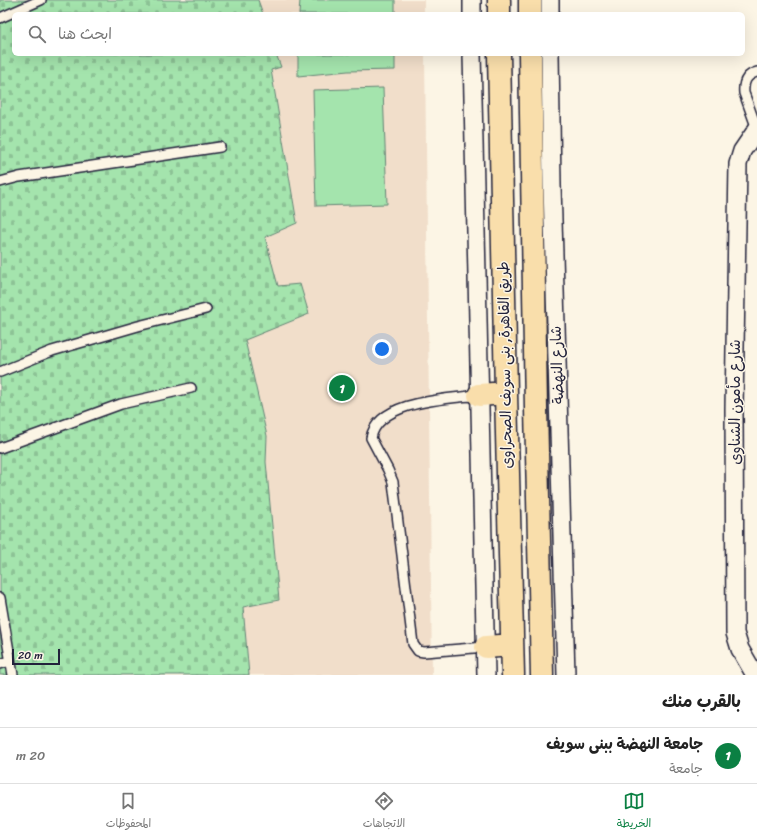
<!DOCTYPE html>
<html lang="ar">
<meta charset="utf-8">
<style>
:root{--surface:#fff;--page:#f6f6f6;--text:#222;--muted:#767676;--line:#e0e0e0;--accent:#0b8043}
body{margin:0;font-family:Sriracha,"Playpen Sans Arabic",sans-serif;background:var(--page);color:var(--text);direction:rtl}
.scale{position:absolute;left:12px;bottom:10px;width:48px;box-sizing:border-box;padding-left:4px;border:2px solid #22223b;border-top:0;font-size:11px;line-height:14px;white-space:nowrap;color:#22223b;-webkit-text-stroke:3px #fcf5e5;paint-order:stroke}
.you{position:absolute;left:382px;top:349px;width:14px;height:14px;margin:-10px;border:3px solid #fff;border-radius:50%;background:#1a73e8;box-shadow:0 0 0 6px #1a73e833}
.badge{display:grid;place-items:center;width:26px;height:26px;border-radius:50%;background:var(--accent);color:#fff;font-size:13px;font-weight:700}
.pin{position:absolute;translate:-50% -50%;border:2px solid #fff;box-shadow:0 1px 4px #0006}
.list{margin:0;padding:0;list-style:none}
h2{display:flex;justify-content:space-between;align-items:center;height:52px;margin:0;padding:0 16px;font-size:17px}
h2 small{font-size:13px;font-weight:400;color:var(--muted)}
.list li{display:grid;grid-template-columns:26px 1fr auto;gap:12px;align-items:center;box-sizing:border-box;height:56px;padding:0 16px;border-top:1px solid var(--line)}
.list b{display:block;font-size:15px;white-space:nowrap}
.list p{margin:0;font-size:13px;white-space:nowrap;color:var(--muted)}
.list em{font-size:13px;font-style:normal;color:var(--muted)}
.icon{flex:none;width:22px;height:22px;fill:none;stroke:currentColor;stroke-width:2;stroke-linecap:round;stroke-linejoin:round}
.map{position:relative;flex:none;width:757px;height:675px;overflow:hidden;direction:ltr}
.search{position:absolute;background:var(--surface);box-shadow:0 4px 16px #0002;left:12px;right:12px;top:12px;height:44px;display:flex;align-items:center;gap:10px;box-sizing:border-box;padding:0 14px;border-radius:6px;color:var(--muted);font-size:15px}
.sheet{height:108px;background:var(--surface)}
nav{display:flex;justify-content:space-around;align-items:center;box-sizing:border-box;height:56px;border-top:1px solid var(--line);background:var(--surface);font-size:11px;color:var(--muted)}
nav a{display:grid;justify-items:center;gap:2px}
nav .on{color:var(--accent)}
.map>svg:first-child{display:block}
</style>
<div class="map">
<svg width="757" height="675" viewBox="0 0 757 675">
<defs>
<pattern id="cemetery-stones" width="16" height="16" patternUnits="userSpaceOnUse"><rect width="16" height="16" fill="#a4e4ad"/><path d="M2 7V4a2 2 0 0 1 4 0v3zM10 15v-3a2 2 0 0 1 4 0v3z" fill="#8dc396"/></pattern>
</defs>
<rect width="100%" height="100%" fill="#fcf5e5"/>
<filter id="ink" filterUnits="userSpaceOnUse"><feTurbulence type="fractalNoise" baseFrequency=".025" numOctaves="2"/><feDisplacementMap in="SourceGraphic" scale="8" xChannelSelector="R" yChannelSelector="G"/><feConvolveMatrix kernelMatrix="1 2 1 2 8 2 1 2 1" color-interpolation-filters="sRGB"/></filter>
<g filter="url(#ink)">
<path fill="#f1deca" d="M 258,0 L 424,0 L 424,14 L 263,14 Z
M 276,54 L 425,54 L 432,675 L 249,675 L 243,607 L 279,600 L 266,462 L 267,436 L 245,340 L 278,286 L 265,237 L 297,223 L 271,70 L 281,67 Z"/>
<path fill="url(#cemetery-stones)" stroke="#638374" d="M 0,0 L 258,0 L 263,14 L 14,14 L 14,54 L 276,54 L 281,67 L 271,70 L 297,223 L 265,237 L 278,286 L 300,284 L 309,314 L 245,340 L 267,436 L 266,462 L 279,600 L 243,607 L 249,675 L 0,675 Z"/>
<path fill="#a4e4ad" stroke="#638374" d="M 300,0 L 395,0 L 395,14 L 299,14 Z
M 298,54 L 395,54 L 395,70 L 348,71 L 298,76 Z
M 383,88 L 387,204 L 316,206 L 313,90 Z"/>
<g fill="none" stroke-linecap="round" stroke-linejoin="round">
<defs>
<path id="service" d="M 0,18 L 41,0
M 757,72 C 746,75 743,82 744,93 L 757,129
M 0,182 L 19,177 L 220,147
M 0,372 L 52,351 L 138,326 L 206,309
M 479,395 C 449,399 378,400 371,438 L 388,470 L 393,482 L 413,644 L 418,651 L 424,652 L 486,647
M 0,448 L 121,404 L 191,388
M 0,598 L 13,675
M 0,664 L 10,661"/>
<path id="minor" d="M 550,0 L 550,14
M 472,14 L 472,0
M 472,54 L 486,675
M 550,54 L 552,185 L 566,675
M 755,675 L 740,649 L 735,633 L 734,409 L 738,164 L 742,151 L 757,129"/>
<path id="primary" d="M 499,0 L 499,14
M 530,0 L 530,14
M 499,54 L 506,393 L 513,675
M 530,54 L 536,408 L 542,675
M 479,395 L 506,393
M 486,647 L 512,645"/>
</defs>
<use href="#service" stroke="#22223b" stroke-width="12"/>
<use href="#minor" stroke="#22223b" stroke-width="20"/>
<use href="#primary" stroke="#22223b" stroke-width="25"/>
<use href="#service" stroke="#fcf5e5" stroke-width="9"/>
<use href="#minor" stroke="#fcf5e5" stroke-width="17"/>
<use href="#primary" stroke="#f9deab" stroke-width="22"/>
</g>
</g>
<g text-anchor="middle" stroke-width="3" stroke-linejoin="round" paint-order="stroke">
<g font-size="15" fill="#22223b" stroke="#fcf5e5">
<text transform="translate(505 365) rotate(-91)" y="5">طريق القاهرة, بنى سويف الصحراوى</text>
<text transform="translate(557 365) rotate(-92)" y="5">شارع النهضة</text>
<text transform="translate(735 402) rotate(-90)" y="5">شارع مأمون الشناوى</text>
</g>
</g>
</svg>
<div class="scale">20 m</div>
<div class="you"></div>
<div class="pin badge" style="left:342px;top:388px">1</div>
<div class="search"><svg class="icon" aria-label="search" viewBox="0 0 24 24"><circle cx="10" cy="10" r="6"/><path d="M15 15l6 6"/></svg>ابحث هنا</div>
</div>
<section class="sheet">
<h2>بالقرب منك<small></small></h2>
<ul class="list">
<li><span class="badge">1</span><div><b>جامعة النهضة ببنى سويف</b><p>جامعة</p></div><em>20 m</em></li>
</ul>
</section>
<nav>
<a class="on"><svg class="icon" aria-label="map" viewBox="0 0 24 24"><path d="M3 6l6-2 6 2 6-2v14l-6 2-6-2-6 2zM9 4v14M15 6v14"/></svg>الخريطة</a>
<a><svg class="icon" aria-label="directions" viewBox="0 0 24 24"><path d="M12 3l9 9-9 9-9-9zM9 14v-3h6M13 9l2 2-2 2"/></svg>الاتجاهات</a>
<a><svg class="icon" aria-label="saved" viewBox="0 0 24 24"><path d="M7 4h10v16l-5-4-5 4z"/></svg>المحفوظات</a>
</nav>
